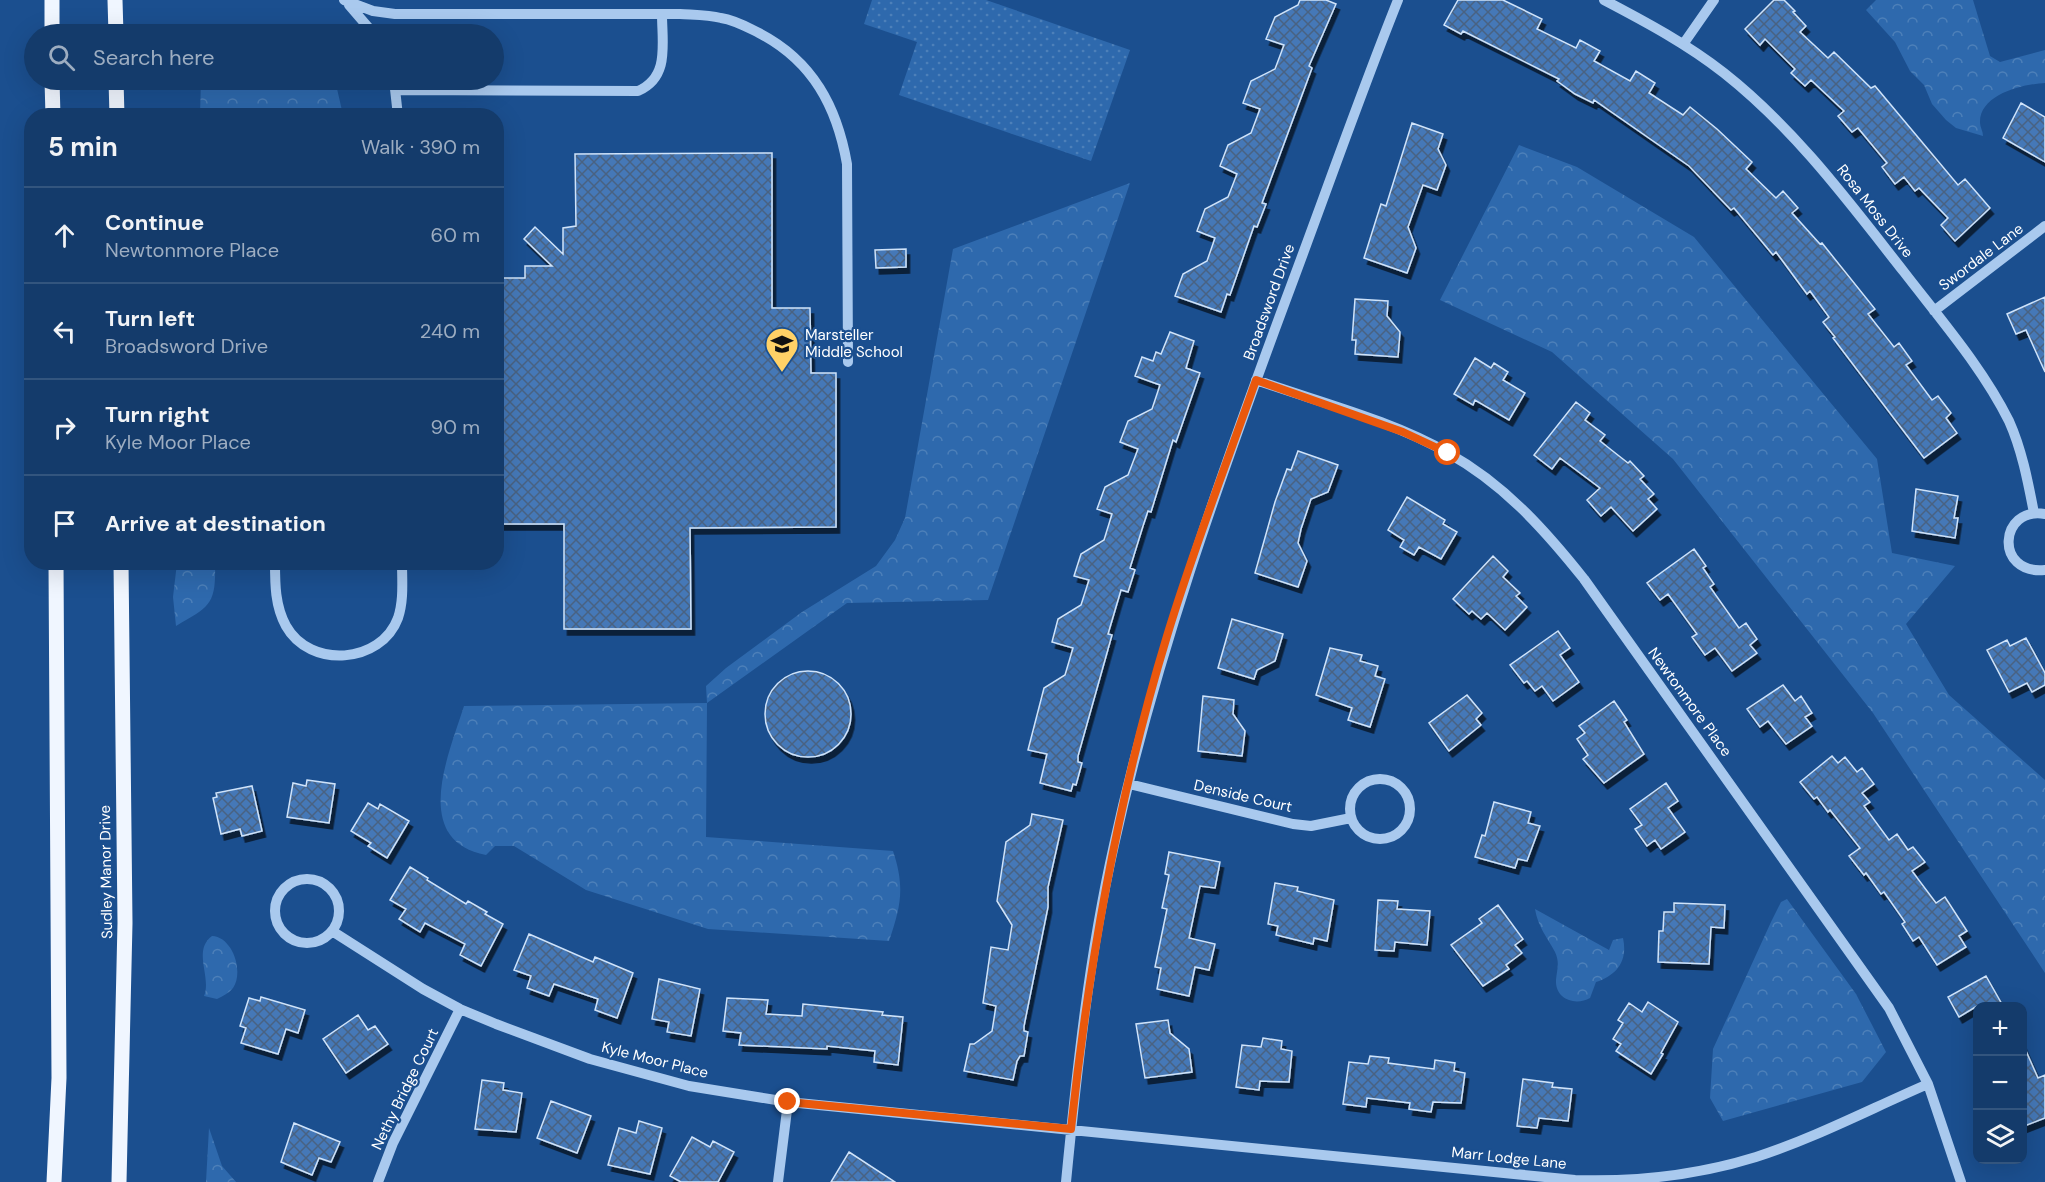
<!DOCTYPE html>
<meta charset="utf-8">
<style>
:root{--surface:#143b6b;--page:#1d4271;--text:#f1f3f6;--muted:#9dadc1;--line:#33557e}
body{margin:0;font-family:"DM Sans",sans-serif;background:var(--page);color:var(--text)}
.controls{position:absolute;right:18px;bottom:18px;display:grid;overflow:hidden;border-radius:12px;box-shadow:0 6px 24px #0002}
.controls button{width:54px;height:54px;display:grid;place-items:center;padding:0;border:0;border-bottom:2px solid var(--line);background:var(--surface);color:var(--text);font:30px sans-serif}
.stop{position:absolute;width:18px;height:18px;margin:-14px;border:4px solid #ea580c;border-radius:50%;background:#fff}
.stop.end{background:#ea580c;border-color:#fff;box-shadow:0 2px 6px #0008}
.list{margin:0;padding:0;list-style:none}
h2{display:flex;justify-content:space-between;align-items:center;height:78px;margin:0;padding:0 24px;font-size:26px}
h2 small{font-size:20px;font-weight:400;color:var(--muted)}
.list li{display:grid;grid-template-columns:39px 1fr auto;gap:18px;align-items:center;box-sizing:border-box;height:96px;padding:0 24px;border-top:2px solid var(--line)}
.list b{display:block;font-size:22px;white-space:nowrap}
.list p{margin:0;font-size:20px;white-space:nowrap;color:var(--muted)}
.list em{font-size:20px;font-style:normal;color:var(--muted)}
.icon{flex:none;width:33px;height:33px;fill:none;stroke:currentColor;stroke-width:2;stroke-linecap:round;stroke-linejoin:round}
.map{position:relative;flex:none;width:2045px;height:1182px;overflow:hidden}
.search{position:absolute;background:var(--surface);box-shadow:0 6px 24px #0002;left:24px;top:24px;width:480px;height:66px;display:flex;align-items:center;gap:15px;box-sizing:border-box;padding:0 21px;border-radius:33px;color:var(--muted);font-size:22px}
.panel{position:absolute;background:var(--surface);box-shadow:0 6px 24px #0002;left:24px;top:108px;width:480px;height:462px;border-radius:24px}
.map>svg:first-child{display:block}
</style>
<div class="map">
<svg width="2045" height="1182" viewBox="0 0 2045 1182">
<defs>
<pattern id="forest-crowns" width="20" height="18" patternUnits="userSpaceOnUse" patternTransform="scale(1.5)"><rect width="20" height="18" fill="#2e69ad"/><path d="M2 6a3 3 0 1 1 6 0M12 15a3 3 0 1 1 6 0" fill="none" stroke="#4d80b9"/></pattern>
<pattern id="park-dots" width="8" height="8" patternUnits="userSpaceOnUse" patternTransform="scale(1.5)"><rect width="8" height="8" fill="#2e69ad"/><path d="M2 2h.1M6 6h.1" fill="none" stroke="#4d80b9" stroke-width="1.8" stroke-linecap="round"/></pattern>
<pattern id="building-cross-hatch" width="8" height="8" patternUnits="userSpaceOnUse" patternTransform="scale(1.5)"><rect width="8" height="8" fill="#4478b7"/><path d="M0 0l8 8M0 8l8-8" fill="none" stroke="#486282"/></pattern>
<filter id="shadow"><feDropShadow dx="3.5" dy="6" stdDeviation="0" flood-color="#0009"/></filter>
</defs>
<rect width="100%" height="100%" fill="#1b4f8f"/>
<path fill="url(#forest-crowns)" d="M 1876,0 L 1973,0 L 1990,56 L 2000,62 L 2045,50 L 2045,83 C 2024,84 1979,94 1980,123 C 1980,127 1983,131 1983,136 L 1956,128 L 1946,120 L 1932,104 L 1924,85 L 1910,71 L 1895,42 L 1866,10 Z
M 201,80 L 335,80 L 343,115 L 200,115 Z
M 1519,145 L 1577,167 L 1694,237 L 1877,459 L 1892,553 L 1955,566 L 1906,624 L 1949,695 L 2045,780 L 2045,973 L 1873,713 L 1673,459 L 1552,352 L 1440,300 Z
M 1130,183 L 988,600 L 847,603 L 707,703 L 706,837 L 893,851 C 905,887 901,906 889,941 L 708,929 L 586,890 L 514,846 L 495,846 L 486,855 C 410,840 449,754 464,706 L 707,703 L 706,686 L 726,668 L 802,612 L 876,566 L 895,540 L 905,518 L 953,249 Z
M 177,563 L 215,563 C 216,604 211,606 176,626 L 173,597 Z
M 1787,899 L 1856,994 L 1886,1052 L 1862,1082 L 1723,1121 L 1710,1098 L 1713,1049 L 1771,922 L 1781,902 Z
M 1535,909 L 1609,950 L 1613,940 L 1623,938 C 1628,961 1617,975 1596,982 L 1590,998 C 1576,1006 1555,1000 1556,980 C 1557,969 1560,963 1555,952 C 1547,937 1538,927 1535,909 Z
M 212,936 C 233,937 244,972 233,988 C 229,993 223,996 217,999 L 204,996 C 212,977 192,951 212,936 Z
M 209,1128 L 222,1166 L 236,1182 L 206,1182 Z"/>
<path fill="url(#park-dots)" d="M 872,0 L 986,0 L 1130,50 L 1091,161 L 899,95 L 917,42 L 864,24 Z"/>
<path fill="url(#building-cross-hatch)" stroke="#cfe3fa" stroke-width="1.5" filter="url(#shadow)" d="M 1300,0 L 1326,0 L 1336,4 L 1309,66 L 1312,68 L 1262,203 L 1266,204 L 1257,227 L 1254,226 L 1230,295 L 1227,294 L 1221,312 L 1175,296 L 1183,274 L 1207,261 L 1215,238 L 1197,231 L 1205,209 L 1228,197 L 1237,174 L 1220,166 L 1228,145 L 1251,133 L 1260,109 L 1243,103 L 1251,81 L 1275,69 L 1284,45 L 1266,39 L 1275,17 L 1298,5 Z
M 1458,0 L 1503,0 L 1542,19 L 1537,29 L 1576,48 L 1580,40 L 1600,51 L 1594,61 L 1630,81 L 1636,71 L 1655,83 L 1649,93 L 1683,115 L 1690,107 L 1717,129 L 1752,162 L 1746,169 L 1776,198 L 1783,191 L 1798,208 L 1792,213 L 1820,244 L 1822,243 L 1875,309 L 1868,314 L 1894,347 L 1899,343 L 1912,361 L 1906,365 L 1932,400 L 1938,396 L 1951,413 L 1946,418 L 1957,433 L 1924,458 L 1833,338 L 1835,337 L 1823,322 L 1829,317 L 1810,291 L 1807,294 L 1776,252 L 1773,255 L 1734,208 L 1731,210 L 1689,166 L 1594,100 L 1593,103 L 1575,94 L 1557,81 L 1559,79 L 1463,31 L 1461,34 L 1444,25 Z
M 1774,0 L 1784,0 L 1795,11 L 1793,12 L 1806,26 L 1800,32 L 1828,58 L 1834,52 L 1871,88 L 1875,86 L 1958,185 L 1965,179 L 1990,208 L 1955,241 L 1941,225 L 1948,218 L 1919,188 L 1915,191 L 1904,177 L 1895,184 L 1882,167 L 1887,163 L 1858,128 L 1852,132 L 1838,116 L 1844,111 L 1811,80 L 1805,86 L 1791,73 L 1795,69 L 1765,39 L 1760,45 L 1745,29 Z
M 2021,103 L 2045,117 L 2045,162 L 2003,138 Z
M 1412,123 L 1443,134 L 1438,149 L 1446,165 L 1437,190 L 1423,185 L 1408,227 L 1416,248 L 1407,273 L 1364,258 L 1381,204 L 1386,206 Z
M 772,153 L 772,308 L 810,308 L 811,373 L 836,373 L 836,527 L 690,528 L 691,629 L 564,629 L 564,524 L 496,524 L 496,278 L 525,278 L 525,266 L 552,266 L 524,239 L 535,227 L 563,254 L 563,228 L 576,226 L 575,154 Z
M 906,249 L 906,267 L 876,268 L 875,250 Z
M 2045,297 L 2045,372 L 2026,330 L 2016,334 L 2007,314 Z
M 1355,299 L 1388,301 L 1387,316 L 1400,332 L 1398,357 L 1355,354 L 1356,340 L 1352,340 Z
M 1170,332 L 1194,341 L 1186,368 L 1200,373 L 1176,442 L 1173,440 L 1151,512 L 1148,511 L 1143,526 L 1130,568 L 1135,570 L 1128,592 L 1121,590 L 1108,634 L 1112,635 L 1078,756 L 1078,762 L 1082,763 L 1076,785 L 1073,784 L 1071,791 L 1040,783 L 1047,754 L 1028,750 L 1044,688 L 1065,675 L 1073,648 L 1052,642 L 1058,619 L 1081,605 L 1089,580 L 1074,576 L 1081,554 L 1104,540 L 1112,514 L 1097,509 L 1105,487 L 1128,475 L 1138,449 L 1120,442 L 1128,421 L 1152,409 L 1160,385 L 1135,376 L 1142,357 L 1153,361 L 1156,352 L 1161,354 Z
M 1475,358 L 1491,368 L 1494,363 L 1508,372 L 1503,380 L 1525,393 L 1509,420 L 1475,400 L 1473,405 L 1454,394 Z
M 1576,402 L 1590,413 L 1585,420 L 1605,435 L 1600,441 L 1628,463 L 1630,461 L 1644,476 L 1640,479 L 1654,494 L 1648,499 L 1657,509 L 1633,531 L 1611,507 L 1601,516 L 1587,500 L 1600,488 L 1560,458 L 1552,469 L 1534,455 Z
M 1298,451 L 1338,465 L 1328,492 L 1311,499 L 1301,529 L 1298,543 L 1307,561 L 1298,587 L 1255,573 L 1275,502 L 1287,469 L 1291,470 Z
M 1916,489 L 1958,496 L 1954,518 L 1958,518 L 1955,538 L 1912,531 Z
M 1407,497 L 1445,520 L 1443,524 L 1457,532 L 1441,559 L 1419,547 L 1414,555 L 1400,547 L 1404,540 L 1388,530 Z
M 1694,549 L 1706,566 L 1703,568 L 1714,584 L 1710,587 L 1739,628 L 1746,623 L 1757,639 L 1750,645 L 1757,653 L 1732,671 L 1715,648 L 1705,655 L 1692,637 L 1697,634 L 1668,594 L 1660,600 L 1647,583 Z
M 1493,556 L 1508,571 L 1503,577 L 1520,593 L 1516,596 L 1527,607 L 1505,630 L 1487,613 L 1481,619 L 1472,611 L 1469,614 L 1453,599 Z
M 1232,619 L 1283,634 L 1275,661 L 1257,670 L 1254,679 L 1218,668 Z
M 1558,631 L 1570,648 L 1560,655 L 1579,682 L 1553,701 L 1542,686 L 1535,691 L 1527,681 L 1524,683 L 1510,665 Z
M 2026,638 L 2045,673 L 2045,685 L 2032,692 L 2027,683 L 2009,692 L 1987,650 L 2007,640 L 2010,646 Z
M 1330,648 L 1362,655 L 1360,661 L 1378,666 L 1375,676 L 1385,679 L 1370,727 L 1348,720 L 1352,708 L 1316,695 Z
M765 714a43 43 0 1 1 86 0a43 43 0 1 1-86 0Z
M 1783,685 L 1795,701 L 1801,696 L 1812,713 L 1805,717 L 1812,726 L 1786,744 L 1768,721 L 1760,727 L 1747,709 Z
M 1467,695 L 1482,713 L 1476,719 L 1481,725 L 1449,751 L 1429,723 Z
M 1203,696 L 1234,700 L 1233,714 L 1245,731 L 1242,756 L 1198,751 Z
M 1614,701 L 1627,720 L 1624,722 L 1644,754 L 1604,783 L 1583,759 L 1588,755 L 1577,739 L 1585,733 L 1579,726 Z
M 1832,756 L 1838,763 L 1845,757 L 1857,772 L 1862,768 L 1874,784 L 1862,793 L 1870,802 L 1864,806 L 1889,840 L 1897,834 L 1908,850 L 1913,847 L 1925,862 L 1912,871 L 1936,903 L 1945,897 L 1967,931 L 1959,936 L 1966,947 L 1937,965 L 1919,937 L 1913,941 L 1902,924 L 1905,922 L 1884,892 L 1881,894 L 1866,873 L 1864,875 L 1849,856 L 1860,848 L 1830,810 L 1828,812 L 1817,797 L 1814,799 L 1800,782 Z
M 307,780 L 335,784 L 329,823 L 287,817 L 293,783 L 306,786 Z
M 1666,783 L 1678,801 L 1668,808 L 1685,832 L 1661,849 L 1655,840 L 1647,846 L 1635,829 L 1642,825 L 1630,809 Z
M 252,786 L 262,831 L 242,836 L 240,829 L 221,834 L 213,798 L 217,797 L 216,793 Z
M 1494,802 L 1531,812 L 1528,823 L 1540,826 L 1527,861 L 1518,859 L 1515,868 L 1475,857 L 1482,835 L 1485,836 Z
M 368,803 L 378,809 L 380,804 L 409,821 L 387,858 L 368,846 L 371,843 L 351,831 Z
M 1032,814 L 1063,820 L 1048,887 L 1048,907 L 1024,1026 L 1024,1031 L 1028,1032 L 1024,1056 L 1020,1056 L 1017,1061 L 1013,1080 L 964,1071 L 970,1044 L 974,1044 L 992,1031 L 996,1006 L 983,1003 L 991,947 L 1008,950 L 1012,925 L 997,901 L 1006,842 L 1030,825 Z
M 1169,852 L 1220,862 L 1215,888 L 1200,886 L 1189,938 L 1215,944 L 1209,970 L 1195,967 L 1189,996 L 1157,989 L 1161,968 L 1155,967 L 1167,909 L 1162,908 L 1169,875 L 1165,874 Z
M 410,867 L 428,878 L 427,880 L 466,904 L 468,901 L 487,912 L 485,914 L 503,924 L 481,966 L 460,955 L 465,944 L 425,923 L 420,932 L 399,919 L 406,909 L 390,900 Z
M 1275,883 L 1298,887 L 1297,891 L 1334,900 L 1327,941 L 1314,938 L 1313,944 L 1276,935 L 1278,926 L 1268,924 Z
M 1378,900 L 1398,901 L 1397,909 L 1430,911 L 1427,945 L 1395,942 L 1394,951 L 1375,950 Z
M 1674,903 L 1725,905 L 1724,928 L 1711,927 L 1709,964 L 1658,962 L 1659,931 L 1663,931 L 1664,912 L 1674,912 Z
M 1498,905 L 1523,939 L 1515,945 L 1522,953 L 1506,965 L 1509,969 L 1483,986 L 1451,945 L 1482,923 L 1479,919 Z
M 529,934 L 593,962 L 595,957 L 633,973 L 617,1018 L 595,1010 L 598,999 L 554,984 L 549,996 L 527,988 L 531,976 L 514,970 Z
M 1986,976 L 2003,1006 L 1977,1006 L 1959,1017 L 1948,997 Z
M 659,979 L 700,989 L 691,1036 L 667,1032 L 669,1022 L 652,1019 Z
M 261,997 L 305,1010 L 298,1033 L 286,1029 L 278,1054 L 241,1043 L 246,1028 L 240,1026 L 249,998 L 260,1001 Z
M 727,998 L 768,1000 L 766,1014 L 802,1016 L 803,1004 L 883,1012 L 882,1015 L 903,1017 L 898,1065 L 874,1062 L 875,1051 L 827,1046 L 827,1049 L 739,1045 L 741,1033 L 723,1031 Z
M 1648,1002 L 1678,1022 L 1661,1053 L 1663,1054 L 1651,1074 L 1616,1051 L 1621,1044 L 1613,1039 L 1623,1023 L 1618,1020 L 1629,1003 L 1642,1012 Z
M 358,1015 L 368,1030 L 375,1026 L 388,1044 L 346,1073 L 323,1039 Z
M 1168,1020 L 1170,1033 L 1189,1049 L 1192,1072 L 1145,1078 L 1136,1024 Z
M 1263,1038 L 1282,1041 L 1281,1049 L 1292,1051 L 1289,1082 L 1260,1081 L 1259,1090 L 1236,1087 L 1242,1045 L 1261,1047 Z
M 2022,1042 L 2038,1078 L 2045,1075 L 2045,1118 L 2022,1127 Z
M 1370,1056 L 1389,1058 L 1388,1063 L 1434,1069 L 1435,1060 L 1455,1063 L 1454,1071 L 1465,1073 L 1461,1103 L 1433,1102 L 1431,1112 L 1409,1109 L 1410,1103 L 1367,1098 L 1366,1107 L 1343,1104 L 1349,1062 L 1368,1064 Z
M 1523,1079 L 1553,1083 L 1552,1087 L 1572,1089 L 1568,1121 L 1539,1118 L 1537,1128 L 1517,1126 Z
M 482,1080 L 504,1083 L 503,1090 L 522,1093 L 516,1132 L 475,1129 Z
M 551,1101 L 591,1116 L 577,1153 L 537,1138 Z
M 639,1121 L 662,1128 L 650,1174 L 608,1165 L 619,1128 L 636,1133 Z
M 294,1123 L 340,1142 L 331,1162 L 319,1158 L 312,1175 L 281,1162 Z
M 692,1137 L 710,1147 L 713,1141 L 734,1152 L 718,1182 L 681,1182 L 670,1176 Z
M 849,1152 L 895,1182 L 831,1182 Z"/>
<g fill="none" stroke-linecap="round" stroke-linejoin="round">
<path stroke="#a9c9ee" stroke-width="10" d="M 344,0 L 373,11 L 395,14 L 680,14 C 694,15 708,15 721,18 C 735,20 747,27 759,33 C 813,61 837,107 847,164 L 848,362
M 1604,0 C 1646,22 1687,44 1724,73 C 1795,129 1849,202 1904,272 C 1941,320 1982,367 2009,421 C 2022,450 2028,482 2034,513
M 349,5 L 374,34
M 1684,43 L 1714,0
M 394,80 L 398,116
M 397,90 L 638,91 C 670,77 662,44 662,14
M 1934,311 L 2045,226
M 1256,380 C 1318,402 1391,420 1448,453 C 1504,484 1545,530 1584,579 L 1889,1008 L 1928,1084 L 1961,1182
M 2045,514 C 1999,506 1994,575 2045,570
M 275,562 C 275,584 275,606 286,626 C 310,669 381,664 398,618 C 404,600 402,581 402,562
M1350 809a30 30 0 1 1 60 0a30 30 0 1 1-60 0Z
M 1129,784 L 1293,824 L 1311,826 L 1351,818
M275 911a32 32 0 1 1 64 0a32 32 0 1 1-64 0Z
M 332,931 L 423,989 L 460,1009 L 496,1024 L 590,1059 L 689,1086 L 788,1102 L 1575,1180 C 1636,1182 1698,1175 1756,1157 C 1815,1138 1872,1108 1928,1084
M 378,1182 L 393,1143 L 460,1009
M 778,1182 L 788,1102
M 1066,1182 C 1077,1069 1089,956 1114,845 C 1155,659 1219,480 1285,302 C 1323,201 1358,100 1398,0"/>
<path stroke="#f0f6ff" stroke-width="15" d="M 52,0 L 52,34
M 115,0 L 116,34
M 52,80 L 53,116
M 116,80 L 117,116
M 54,1182 L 59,1078 L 56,562
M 119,1182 L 125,923 L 121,562"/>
</g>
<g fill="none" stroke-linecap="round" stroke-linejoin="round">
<path stroke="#ea580c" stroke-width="8" d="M 788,1102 L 1071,1129 C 1089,962 1118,797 1167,636 C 1193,550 1226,465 1256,380 L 1403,432 L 1448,453"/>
</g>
<defs>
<symbol id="school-pin" viewBox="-11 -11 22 30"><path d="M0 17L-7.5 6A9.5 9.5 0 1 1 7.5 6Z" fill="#ffd166" stroke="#1b4f8f"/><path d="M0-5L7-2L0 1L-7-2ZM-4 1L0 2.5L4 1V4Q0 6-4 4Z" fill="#111"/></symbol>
</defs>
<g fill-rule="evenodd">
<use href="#school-pin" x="763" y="325" width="38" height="52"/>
</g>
<g text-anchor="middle" stroke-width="4.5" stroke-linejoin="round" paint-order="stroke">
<g font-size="15" fill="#fff" stroke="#1b4f8f">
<text transform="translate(1875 211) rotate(52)" y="5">Rosa Moss Drive</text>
<text transform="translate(1981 257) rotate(-37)" y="5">Swordale Lane</text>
<text transform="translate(1269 302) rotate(-70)" y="5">Broadsword Drive</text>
<text transform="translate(1690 702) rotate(54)" y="5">Newtonmore Place</text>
<text transform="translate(1243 796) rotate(13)" y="5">Denside Court</text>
<text transform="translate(106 872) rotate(-91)" y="5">Sudley Manor Drive</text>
<text transform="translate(655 1060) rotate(14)" y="5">Kyle Moor Place</text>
<text transform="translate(405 1089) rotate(-64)" y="5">Nethy Bridge Court</text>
<text transform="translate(1509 1158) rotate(6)" y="5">Marr Lodge Lane</text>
</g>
<g font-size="15" fill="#fff" stroke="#1b4f8f" text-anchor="start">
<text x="805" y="340">Marsteller<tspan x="805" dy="17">Middle School</tspan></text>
</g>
</g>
</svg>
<div class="controls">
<button>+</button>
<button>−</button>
<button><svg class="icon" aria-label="layers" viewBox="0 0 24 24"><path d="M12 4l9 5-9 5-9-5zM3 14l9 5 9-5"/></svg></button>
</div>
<div class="stop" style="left:1448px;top:453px"></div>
<div class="stop end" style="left:788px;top:1102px"></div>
<div class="search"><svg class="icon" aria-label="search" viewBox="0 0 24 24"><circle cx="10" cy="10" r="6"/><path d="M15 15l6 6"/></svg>Search here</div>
<section class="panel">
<h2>5 min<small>Walk · 390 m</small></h2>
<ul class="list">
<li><svg class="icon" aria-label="ahead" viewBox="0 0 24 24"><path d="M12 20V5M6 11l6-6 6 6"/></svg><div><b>Continue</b><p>Newtonmore Place</p></div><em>60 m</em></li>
<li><svg class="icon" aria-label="left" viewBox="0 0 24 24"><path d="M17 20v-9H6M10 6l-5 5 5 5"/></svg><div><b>Turn left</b><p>Broadsword Drive</p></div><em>240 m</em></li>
<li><svg class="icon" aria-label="right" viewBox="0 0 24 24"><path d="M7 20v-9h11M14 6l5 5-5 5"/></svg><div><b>Turn right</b><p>Kyle Moor Place</p></div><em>90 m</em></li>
<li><svg class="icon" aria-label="arrive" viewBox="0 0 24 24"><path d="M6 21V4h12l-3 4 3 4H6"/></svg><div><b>Arrive at destination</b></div></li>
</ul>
</section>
</div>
